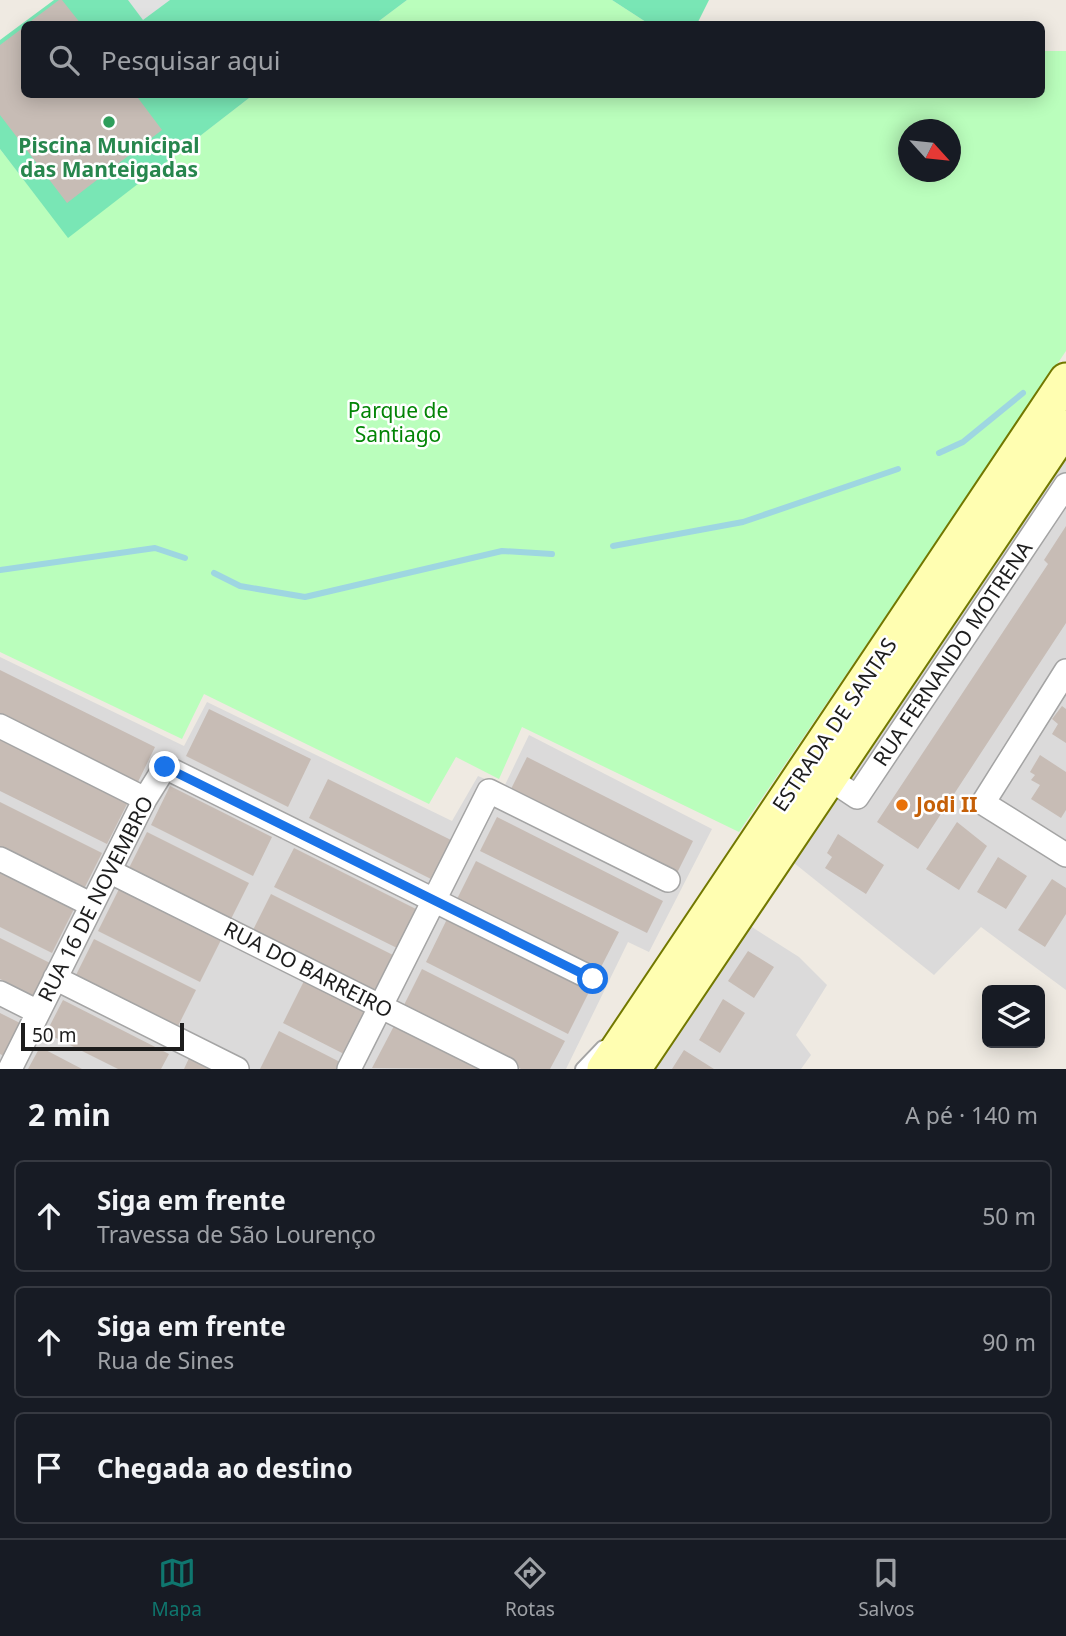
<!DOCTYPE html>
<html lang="pt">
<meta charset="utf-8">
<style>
:root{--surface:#171b24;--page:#20242c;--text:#f1f3f6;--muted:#9ea1a6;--line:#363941;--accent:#0f766e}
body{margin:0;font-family:"Noto Sans",sans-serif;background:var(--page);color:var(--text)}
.controls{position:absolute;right:21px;bottom:21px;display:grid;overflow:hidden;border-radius:10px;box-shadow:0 4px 18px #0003}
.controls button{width:63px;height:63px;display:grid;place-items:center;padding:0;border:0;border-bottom:2px solid var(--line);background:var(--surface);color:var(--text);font:35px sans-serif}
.compass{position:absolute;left:898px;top:119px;width:63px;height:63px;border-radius:50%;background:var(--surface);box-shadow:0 4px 18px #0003;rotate:117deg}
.scale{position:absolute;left:21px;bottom:18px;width:163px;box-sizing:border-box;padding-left:7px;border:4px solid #1d1d1d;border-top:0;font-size:19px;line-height:24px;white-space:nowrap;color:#1d1d1d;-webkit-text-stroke:5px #fff;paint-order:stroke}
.stop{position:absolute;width:21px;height:21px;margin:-16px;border:5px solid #1a73e8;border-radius:50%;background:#fff}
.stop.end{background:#1a73e8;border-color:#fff;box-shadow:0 2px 7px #0008}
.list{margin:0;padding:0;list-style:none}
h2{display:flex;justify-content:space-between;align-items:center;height:91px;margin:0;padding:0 28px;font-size:30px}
h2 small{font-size:23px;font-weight:400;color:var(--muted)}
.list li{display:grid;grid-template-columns:46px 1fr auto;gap:21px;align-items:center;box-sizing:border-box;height:112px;margin:0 14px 14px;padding:0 14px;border:2px solid var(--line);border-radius:10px}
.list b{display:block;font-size:26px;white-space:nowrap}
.list p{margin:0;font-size:23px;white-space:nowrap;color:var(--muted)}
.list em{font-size:23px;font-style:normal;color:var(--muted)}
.icon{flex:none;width:38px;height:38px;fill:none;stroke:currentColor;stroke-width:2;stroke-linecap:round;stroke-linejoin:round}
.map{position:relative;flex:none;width:1066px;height:1069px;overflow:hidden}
.search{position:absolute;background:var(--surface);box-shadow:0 4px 18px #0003;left:21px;right:21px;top:21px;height:77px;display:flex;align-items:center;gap:18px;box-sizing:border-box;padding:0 24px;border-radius:10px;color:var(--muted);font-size:26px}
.sheet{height:469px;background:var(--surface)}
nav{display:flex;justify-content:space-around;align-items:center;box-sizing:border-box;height:98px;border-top:2px solid var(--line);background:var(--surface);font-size:19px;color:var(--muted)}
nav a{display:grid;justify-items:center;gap:4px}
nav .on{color:var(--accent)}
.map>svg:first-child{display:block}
</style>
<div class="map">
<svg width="1066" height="1069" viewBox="0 0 1066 1069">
<rect width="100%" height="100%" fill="#efeae2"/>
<path fill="#dbdada" d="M 1059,454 L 1066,458 L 1066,990 L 981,927 L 934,975 L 789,859 Z
M 0,657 L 184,746 L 207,702 L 452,821 L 478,776 L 504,787 L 529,735 L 712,829 L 649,952 L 628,942 L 566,1069 L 0,1069 Z
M 744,922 L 799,957 L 827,985 L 796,1035 L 811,1055 L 801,1069 L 647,1069 Z"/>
<path fill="#bafebc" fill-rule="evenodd" d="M 407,0 L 612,0 L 649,24 L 375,24 Z
M 1042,51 L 1066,51 L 1066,351 L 739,832 L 522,727 L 499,779 L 456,757 L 429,804 L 204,694 L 182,739 L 0,652 L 0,149 L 68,237 L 253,95 L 1042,94 ZM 908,130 L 950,130 L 950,172 L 908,172 Z"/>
<path fill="#79e6b5" d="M 54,0 L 407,0 L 375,24 L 24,24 L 24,94 L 253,95 L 68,238 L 0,149 L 0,40 Z
M 612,0 L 709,0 L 697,24 L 649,24 Z"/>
<path fill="#e1e1e1" d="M 128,0 L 170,0 L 143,20 Z"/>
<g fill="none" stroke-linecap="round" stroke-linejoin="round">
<path stroke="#9ed6e1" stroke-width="6" d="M 939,453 L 963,442 L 1023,393
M 613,546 L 743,522 L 898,469
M 0,570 L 155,548 L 185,558
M 214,573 L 240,586 L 305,597 L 502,551 L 552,554"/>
</g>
<path fill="#c7bcb5" d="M 59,0 L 62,0 L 81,24 L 27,24 Z
M 24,27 L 24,94 L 135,94 L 162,130 L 67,203 L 0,115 L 0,45 Z
M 1066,526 L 1066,623 L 918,849 L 877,822 L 1048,564 L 1044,560 Z
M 0,670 L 155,747 L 136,786 L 0,718 Z
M 1062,706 L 1066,709 L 1066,743 L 1052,734 L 1058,724 L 1052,719 Z
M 209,709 L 311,759 L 288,807 L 186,756 Z
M 0,736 L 129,800 L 107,844 L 0,791 Z
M 1040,755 L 1066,772 L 1066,810 L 1061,818 L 1031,799 L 1040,785 L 1031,780 L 1035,775 L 1030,772 Z
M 527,757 L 693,841 L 677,873 L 510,791 Z
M 328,779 L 451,840 L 431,879 L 309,818 Z
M 170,786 L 272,837 L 253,876 L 151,825 Z
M 0,802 L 102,853 L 82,893 L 0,851 Z
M 497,817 L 663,901 L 647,933 L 480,851 Z
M 957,822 L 987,846 L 959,890 L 926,869 Z
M 147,832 L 249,883 L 229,923 L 127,872 Z
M 838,834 L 884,865 L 866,894 L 825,868 L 832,857 L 827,853 Z
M 294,848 L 416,909 L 397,948 L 274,887 Z
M 998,857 L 1027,876 L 1006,909 L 977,892 Z
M 476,861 L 619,932 L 598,973 L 456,901 Z
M 0,870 L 75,907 L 52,953 L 0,927 Z
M 1052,879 L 1066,888 L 1066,914 L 1045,947 L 1018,930 Z
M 120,887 L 222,938 L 200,982 L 98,931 Z
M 271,894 L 393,955 L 373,995 L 251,934 Z
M 448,917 L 591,988 L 568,1034 L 426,962 Z
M 0,938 L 50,963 L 34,996 L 0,979 Z
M 94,939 L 196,990 L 176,1030 L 74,979 Z
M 748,951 L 774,967 L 754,998 L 728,981 Z
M 422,969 L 565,1041 L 550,1069 L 521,1069 L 402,1009 Z
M 305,979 L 366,1010 L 344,1054 L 283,1023 Z
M 723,999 L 745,1013 L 720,1053 L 699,1040 Z
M 63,1000 L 169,1054 L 161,1069 L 118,1069 L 46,1033 Z
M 0,1013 L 20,1023 L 4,1056 L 0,1054 Z
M 395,1024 L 485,1069 L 372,1068 Z
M 279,1031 L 340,1062 L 336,1069 L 260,1069 Z
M 40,1047 L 82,1069 L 28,1069 Z
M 684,1050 L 714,1069 L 672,1069 Z
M 190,1056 L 216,1069 L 184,1069 Z"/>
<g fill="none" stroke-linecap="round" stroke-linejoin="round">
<defs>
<path id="service" d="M 582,1069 L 603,1047"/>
<path id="minor" d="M 1066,671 L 983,803 L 1066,855
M 0,726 L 145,799
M 830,779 L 857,797 L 1066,485
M 0,859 L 92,905
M 109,871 L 506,1069
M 55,978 L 237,1069
M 0,993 L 38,1012
M 10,1069 L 145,799 L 165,767 L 593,979
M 349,1069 L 489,791 L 668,880"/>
<path id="secondary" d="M 604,1069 L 1066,380
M 634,1069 L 1066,427"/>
</defs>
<use href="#service" stroke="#a4a4a4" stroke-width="16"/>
<use href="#minor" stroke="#a4a4a4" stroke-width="26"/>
<use href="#secondary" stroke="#727800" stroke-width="37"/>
<use href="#service" stroke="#fff" stroke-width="12"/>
<use href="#minor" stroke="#fff" stroke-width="23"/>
<use href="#secondary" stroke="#fffeb1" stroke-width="33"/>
</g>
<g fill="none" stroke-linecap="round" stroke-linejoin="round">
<path stroke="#1a73e8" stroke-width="9" d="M 165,767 L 593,979"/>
</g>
<circle fill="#2e9e5b" stroke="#fff" stroke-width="2.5" cx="109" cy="122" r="7"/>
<circle fill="#e8710a" stroke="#fff" stroke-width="2.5" cx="902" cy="805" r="7"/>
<g text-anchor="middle" stroke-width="5" stroke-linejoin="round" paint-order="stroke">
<g font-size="21" font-weight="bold" fill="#27864d" stroke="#fff">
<text x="109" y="153">Piscina Municipal<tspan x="109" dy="24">das Manteigadas</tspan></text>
</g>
<g font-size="21" fill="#028405" stroke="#fff">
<text x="398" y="418">Parque de<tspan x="398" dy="24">Santiago</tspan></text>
</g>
<g font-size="21" fill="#1d1d1d" stroke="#fff">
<text transform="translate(953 654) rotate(-56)" y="7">RUA FERNANDO MOTRENA</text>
<text transform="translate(835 725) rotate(-56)" y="7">ESTRADA DE SANTAS</text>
<text transform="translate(96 899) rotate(-63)" y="7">RUA 16 DE NOVEMBRO</text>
<text transform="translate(308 970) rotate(27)" y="7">RUA DO BARREIRO</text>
</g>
<g font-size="21" font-weight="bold" fill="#c56008" stroke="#fff" text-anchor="start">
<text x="916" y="812">Jodi II</text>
</g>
</g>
</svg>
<div class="controls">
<button><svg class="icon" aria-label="layers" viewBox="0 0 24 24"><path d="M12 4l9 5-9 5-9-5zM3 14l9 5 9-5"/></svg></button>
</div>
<svg class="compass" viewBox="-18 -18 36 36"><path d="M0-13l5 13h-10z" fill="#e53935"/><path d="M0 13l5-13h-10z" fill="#9ea1a6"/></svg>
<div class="scale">50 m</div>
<div class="stop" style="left:593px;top:979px"></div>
<div class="stop end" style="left:165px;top:767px"></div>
<div class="search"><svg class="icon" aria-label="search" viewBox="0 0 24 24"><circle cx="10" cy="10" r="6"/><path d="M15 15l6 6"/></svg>Pesquisar aqui</div>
</div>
<section class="sheet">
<h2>2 min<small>A pé · 140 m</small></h2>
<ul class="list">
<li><svg class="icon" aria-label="ahead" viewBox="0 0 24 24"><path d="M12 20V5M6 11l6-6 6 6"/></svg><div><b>Siga em frente</b><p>Travessa de São Lourenço</p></div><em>50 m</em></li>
<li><svg class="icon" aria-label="ahead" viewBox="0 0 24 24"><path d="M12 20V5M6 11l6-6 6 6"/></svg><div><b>Siga em frente</b><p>Rua de Sines</p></div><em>90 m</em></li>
<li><svg class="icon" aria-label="arrive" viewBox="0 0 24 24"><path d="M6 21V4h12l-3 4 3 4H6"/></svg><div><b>Chegada ao destino</b></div></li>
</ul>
</section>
<nav>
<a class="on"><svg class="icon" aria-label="map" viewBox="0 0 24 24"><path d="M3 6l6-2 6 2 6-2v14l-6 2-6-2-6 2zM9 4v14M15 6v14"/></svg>Mapa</a>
<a><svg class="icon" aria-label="directions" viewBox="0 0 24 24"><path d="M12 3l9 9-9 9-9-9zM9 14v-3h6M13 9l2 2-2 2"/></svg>Rotas</a>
<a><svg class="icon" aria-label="saved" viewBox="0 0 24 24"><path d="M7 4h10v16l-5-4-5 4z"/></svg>Salvos</a>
</nav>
